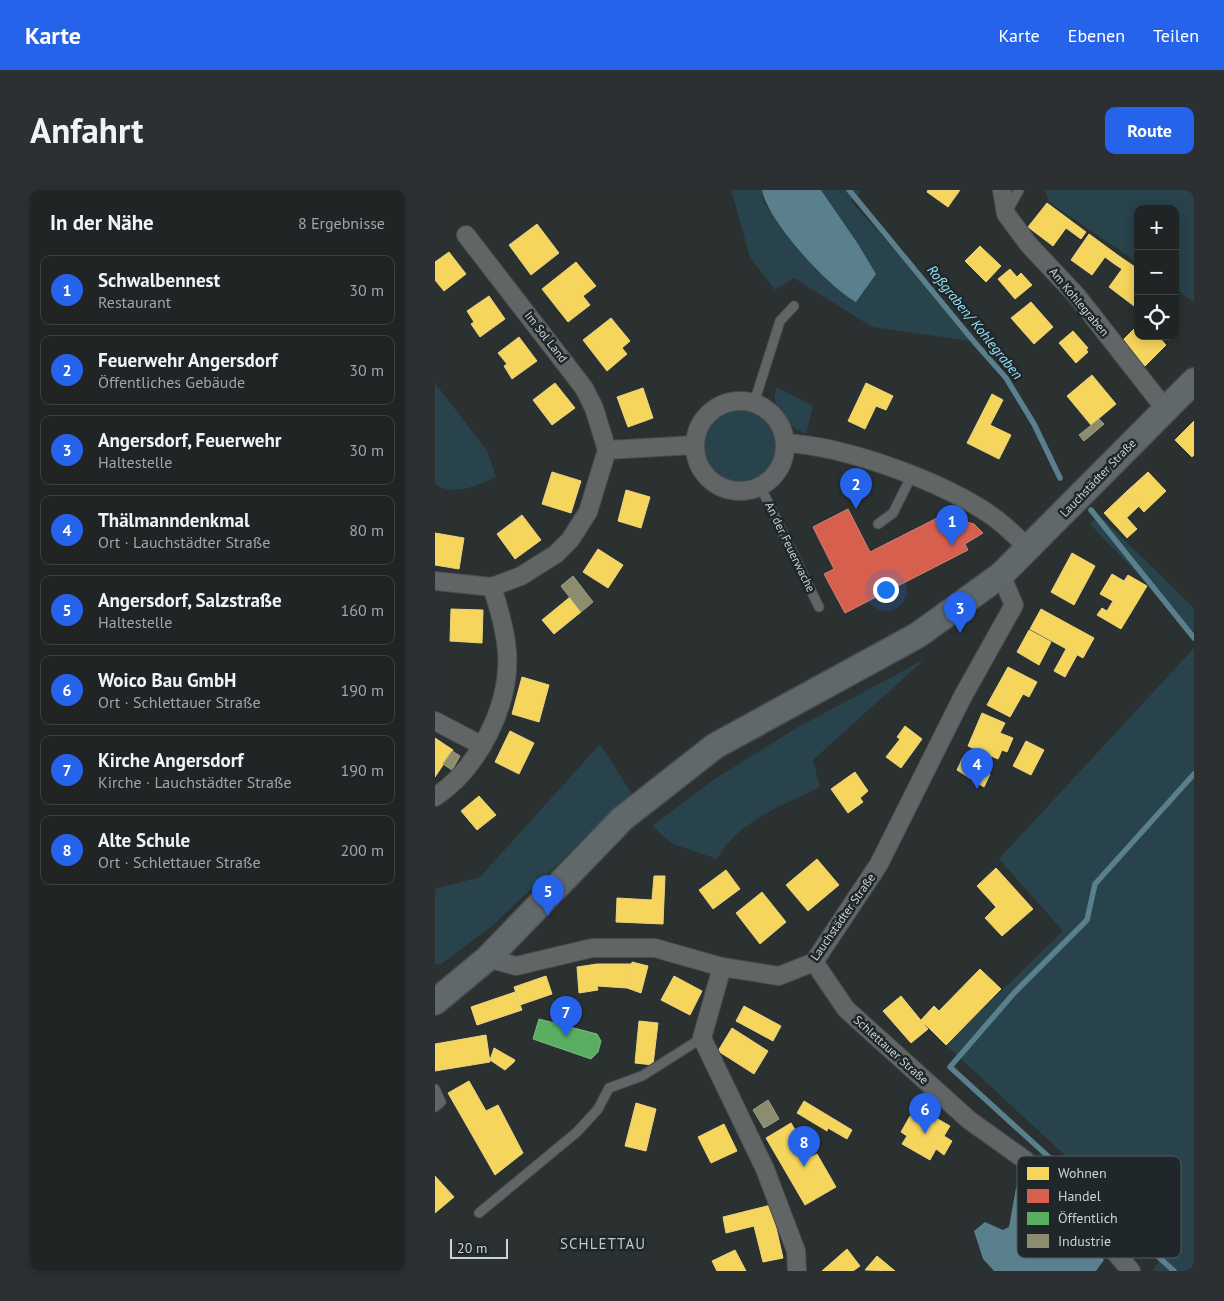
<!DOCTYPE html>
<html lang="de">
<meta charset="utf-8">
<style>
:root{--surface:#202425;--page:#2d3032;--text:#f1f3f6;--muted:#a2a4a7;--line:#3d4142;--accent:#2563eb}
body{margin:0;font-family:"PT Sans",sans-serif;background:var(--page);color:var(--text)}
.controls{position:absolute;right:15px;top:15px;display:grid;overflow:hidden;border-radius:10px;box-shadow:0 2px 12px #0003}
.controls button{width:45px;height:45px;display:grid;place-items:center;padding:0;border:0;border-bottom:1px solid var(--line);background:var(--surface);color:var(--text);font:25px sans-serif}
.scale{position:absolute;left:15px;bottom:12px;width:58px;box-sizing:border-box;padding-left:5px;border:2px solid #cdd3d4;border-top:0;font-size:14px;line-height:18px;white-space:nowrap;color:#cdd3d4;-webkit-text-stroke:4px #1f272a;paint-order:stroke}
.you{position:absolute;left:450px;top:399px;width:18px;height:18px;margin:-12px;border:4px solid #fff;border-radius:50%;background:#1a73e8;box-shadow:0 0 0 8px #1a73e833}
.badge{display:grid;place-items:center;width:32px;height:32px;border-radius:50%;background:var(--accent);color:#fff;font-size:16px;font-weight:700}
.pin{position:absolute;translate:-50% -41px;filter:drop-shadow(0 1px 2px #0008)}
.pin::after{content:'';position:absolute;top:26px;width:18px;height:15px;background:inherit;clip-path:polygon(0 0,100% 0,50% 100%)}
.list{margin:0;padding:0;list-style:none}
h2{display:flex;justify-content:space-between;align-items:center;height:65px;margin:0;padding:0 20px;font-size:21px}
h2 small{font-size:16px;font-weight:400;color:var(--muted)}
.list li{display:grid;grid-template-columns:32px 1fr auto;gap:15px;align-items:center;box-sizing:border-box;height:70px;margin:0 10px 10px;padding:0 10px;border:1px solid var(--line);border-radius:10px}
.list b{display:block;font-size:19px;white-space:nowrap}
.list p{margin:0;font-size:16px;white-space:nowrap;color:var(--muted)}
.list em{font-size:16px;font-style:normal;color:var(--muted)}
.icon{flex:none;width:28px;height:28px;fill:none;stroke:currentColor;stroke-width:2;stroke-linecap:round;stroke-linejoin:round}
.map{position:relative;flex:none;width:759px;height:1081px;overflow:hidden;border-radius:10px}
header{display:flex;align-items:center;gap:30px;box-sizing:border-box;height:70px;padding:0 25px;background:var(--accent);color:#fff}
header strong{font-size:24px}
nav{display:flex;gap:28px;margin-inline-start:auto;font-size:18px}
.intro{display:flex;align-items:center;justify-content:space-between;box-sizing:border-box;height:120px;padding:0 30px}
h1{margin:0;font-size:35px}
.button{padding:12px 22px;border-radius:10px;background:var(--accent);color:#fff;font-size:18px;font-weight:700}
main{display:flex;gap:30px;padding:0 30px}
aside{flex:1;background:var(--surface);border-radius:10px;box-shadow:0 2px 12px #0003}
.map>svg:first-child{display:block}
</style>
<header>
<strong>Karte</strong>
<nav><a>Karte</a><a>Ebenen</a><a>Teilen</a></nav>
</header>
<div class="intro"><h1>Anfahrt</h1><a class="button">Route</a></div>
<main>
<aside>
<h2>In der Nähe<small>8 Ergebnisse</small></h2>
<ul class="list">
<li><span class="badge">1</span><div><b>Schwalbennest</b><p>Restaurant</p></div><em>30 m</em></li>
<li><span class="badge">2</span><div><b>Feuerwehr Angersdorf</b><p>Öffentliches Gebäude</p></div><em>30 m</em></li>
<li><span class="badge">3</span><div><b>Angersdorf, Feuerwehr</b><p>Haltestelle</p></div><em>30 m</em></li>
<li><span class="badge">4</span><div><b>Thälmanndenkmal</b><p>Ort · Lauchstädter Straße</p></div><em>80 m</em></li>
<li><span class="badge">5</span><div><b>Angersdorf, Salzstraße</b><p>Haltestelle</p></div><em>160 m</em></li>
<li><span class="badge">6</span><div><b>Woico Bau GmbH</b><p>Ort · Schlettauer Straße</p></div><em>190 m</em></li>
<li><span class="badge">7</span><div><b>Kirche Angersdorf</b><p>Kirche · Lauchstädter Straße</p></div><em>190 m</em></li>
<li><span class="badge">8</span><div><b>Alte Schule</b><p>Ort · Schlettauer Straße</p></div><em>200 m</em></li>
</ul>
</aside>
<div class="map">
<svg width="759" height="1081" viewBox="0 0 759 1081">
<rect width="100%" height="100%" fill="#2b3031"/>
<path fill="#28434c" d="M 296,0 L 327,0 L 329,13 L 350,39 L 396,15 L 386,0 L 424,0 L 426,2 L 416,11 L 542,152 L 437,137 L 359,88 L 340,100 L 315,67 Z
M 610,0 L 759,0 L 759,112 L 740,99 L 740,19 L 703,19 L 703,73 L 614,12 Z
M 0,193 L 53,262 L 61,287 C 43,295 18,307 0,294 Z
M 341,197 L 378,216 L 371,244 C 352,235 335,220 341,197 Z
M268 256a37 37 0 1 1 74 0a37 37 0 1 1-74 0Z
M 665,326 L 759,418 L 759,451 L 712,394 L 655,334 Z
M 759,458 L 759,1081 L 717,1081 L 732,1060 L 511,855 L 628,741 L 564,669 Z
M 490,469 L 378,570 L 385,597 C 349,615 302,631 282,669 L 238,654 L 217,636 L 278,590 L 363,537 Z
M 165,554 L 197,604 L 57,736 L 6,774 L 0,774 L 0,699 L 45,687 Z"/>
<path fill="#5a808e" d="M 327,0 L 386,0 L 423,54 L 441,84 L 421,112 C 393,97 332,30 327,0 Z
M 591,992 L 645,1043 L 669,1070 L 661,1081 L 559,1081 L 548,1069 L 539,1041 L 550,1032 L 568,1040 L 574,1037 L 581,998 Z"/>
<path fill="#f6d55c" stroke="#ead480" d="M 493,0 L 511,0 L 520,7 L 513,17 L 492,2 Z
M 511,0 L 525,0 L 520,7 Z
M 612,13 L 651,42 L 646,49 L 631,38 L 618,56 L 593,37 Z
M 102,34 L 124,63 L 96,85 L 74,55 Z
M 654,44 L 684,66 L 678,73 L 670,67 L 657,85 L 636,70 Z
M 545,56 L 566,76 L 551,92 L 530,71 Z
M 14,62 L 31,84 L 9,101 L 0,90 L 0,72 Z
M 684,66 L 703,79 L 703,111 L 699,116 L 674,97 L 687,79 L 678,73 Z
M 141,72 L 161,96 L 148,106 L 155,115 L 133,132 L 107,99 Z
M 575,79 L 582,87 L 586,83 L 597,95 L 580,109 L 563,89 Z
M 54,106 L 70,129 L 45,147 L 36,134 L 39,132 L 32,121 Z
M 596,112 L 618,137 L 599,154 L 576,128 Z
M 176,128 L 195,151 L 187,158 L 192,164 L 172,181 L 148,150 Z
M 703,135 L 703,146 L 723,146 L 731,155 L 710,176 L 686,152 Z
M 638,141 L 653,158 L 651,159 L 653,162 L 641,173 L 624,153 Z
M 84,147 L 102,171 L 77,189 L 69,176 L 72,174 L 63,163 Z
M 657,185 L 681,214 L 656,235 L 632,206 Z
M 120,193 L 140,218 L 117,235 L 98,210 Z
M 431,193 L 458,206 L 451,220 L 441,216 L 430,239 L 413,231 Z
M 208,198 L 218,228 L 193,237 L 182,207 Z
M 557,204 L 568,210 L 555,235 L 576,245 L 564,269 L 532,253 Z
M 759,231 L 759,265 L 757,267 L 740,250 Z
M 117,282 L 146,291 L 136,323 L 107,314 Z
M 713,282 L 731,301 L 709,322 L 691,302 Z
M 191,300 L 215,307 L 206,338 L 183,331 Z
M 691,302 L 704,316 L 682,337 L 669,323 Z
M 87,325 L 106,350 L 80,369 L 62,344 Z
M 692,328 L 702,339 L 692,348 L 682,337 Z
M 0,343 L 29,348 L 24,379 L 0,375 Z
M 163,359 L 188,375 L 173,398 L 148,382 Z
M 637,363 L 660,376 L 639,415 L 616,402 Z
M 677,384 L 689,391 L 693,385 L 712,396 L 686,439 L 662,425 L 667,418 L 672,421 L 678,411 L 665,404 Z
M 135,407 L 146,422 L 119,444 L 107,430 Z
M 16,419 L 48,420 L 47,453 L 15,451 Z
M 606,419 L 659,448 L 648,468 L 595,439 Z
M 594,440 L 616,452 L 604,475 L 582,462 Z
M 631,459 L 642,465 L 630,487 L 619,481 Z
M 573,477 L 602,492 L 594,507 L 588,504 L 575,527 L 552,515 Z
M 87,487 L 114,495 L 104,532 L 77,524 Z
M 547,523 L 570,533 L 565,543 L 578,548 L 572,562 L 567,560 L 563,569 L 533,556 Z
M 470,536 L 487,549 L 466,578 L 451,567 L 465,549 L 462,547 Z
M 75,541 L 99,553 L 84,584 L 60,572 Z
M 0,548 L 18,560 L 0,587 Z
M 591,551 L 609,560 L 596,585 L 578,576 Z
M 528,567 L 555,584 L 549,597 L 522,580 Z
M 420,582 L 433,601 L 425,608 L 428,612 L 413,623 L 396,599 Z
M 44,606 L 61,625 L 42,640 L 26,621 Z
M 382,669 L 404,695 L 373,721 L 351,695 Z
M 561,678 L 598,719 L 567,746 L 550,728 L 561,717 L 542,696 Z
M 291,680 L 305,699 L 278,719 L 264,700 Z
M 219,686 L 230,686 L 228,734 L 181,732 L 182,708 L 217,710 Z
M 327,702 L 351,732 L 325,754 L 301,723 Z
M 197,772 L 213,776 L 206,803 L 192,798 Z
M 162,774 L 197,774 L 192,798 L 162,796 L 163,800 L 144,803 L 142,777 Z
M 545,779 L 566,799 L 511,855 L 486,830 L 499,816 L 504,821 Z
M 111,786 L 117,804 L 85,815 L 79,797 Z
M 239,786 L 267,801 L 255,825 L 226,810 Z
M 80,802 L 87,820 L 42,835 L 36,817 Z
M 466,806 L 493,839 L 476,853 L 448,821 Z
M 309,816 L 346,836 L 338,851 L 301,831 Z
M 204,831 L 223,833 L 218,875 L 200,873 Z
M 297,838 L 333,861 L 319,884 L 283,861 Z
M 51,845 L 55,872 L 0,881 L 0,854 Z
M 59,858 L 80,870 L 79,872 L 70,880 L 55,870 Z
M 34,891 L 51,921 L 63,915 L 88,963 L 60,985 L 13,903 Z
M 369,911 L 417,940 L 412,949 L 393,938 L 392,941 L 362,923 Z
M 201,913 L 221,919 L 211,961 L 190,956 Z
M 487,920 L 515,936 L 509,946 L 517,951 L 509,965 L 501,959 L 495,970 L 467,954 L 472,946 L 466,942 L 475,926 L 481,930 Z
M 356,933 L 376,967 L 382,964 L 401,997 L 370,1015 L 331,948 Z
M 289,934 L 302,961 L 276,973 L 263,947 Z
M 0,986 L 19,1007 L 0,1023 Z
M 336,1015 L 348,1068 L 328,1072 L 319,1036 L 291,1043 L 288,1027 Z
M 412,1059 L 425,1076 L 418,1081 L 387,1081 Z
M 300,1060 L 311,1081 L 282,1081 L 277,1071 Z
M 442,1066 L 460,1081 L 430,1080 Z"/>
<path fill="#d6604d" stroke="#d38276" d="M 413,319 L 435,362 L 514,322 L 520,334 L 528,331 L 539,334 L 548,343 L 530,354 L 533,360 L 410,423 L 389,384 L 399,379 L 378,337 Z"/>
<path fill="#5aae61" stroke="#7cb984" d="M 104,829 L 162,844 L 166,851 L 163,862 L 156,869 L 98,849 Z"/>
<path fill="#8c8c6e" stroke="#a0a18d" d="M 664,229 L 669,234 L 649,251 L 644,245 Z
M 138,386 L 158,412 L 146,422 L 126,396 Z
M 17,561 L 25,566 L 17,580 L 8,574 Z
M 333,910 L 344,929 L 329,938 L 318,920 Z"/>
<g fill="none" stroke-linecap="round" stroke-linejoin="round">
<path stroke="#5a808e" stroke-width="5.5" d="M 414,0 L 541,154 L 571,188 L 599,234 L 625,288
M 656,320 L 759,448
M 739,1081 L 515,877 L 579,803 L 652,730 L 660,694 L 759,584"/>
<defs>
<path id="lane" d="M 572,22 L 584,0
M 319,213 L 345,131 L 359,116
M 325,296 L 384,417
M 443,334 L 458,323 L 477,285
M 0,899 L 6,912 L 0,917
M 44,1023 L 142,942 L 163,919 L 174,898 L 207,886 L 267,848"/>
<path id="street" d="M 567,0 L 571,24 L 594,55 L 642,106 L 731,220
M 31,45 L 149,198 L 159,218 L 172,260
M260 256a45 45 0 1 1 90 0a45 45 0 1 1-90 0Z
M 350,253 C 410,256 507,291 557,326 C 570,335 582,347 594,359
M 172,260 L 260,255
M 0,391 L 57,397 L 86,386 L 121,364 L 135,350 L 153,322 L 172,260
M 0,531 L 46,555
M 0,607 C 44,578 76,514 72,461 C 70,439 64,418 57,397
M 53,768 L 81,776 L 157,758 L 220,758 L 287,777 L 344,786 L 379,772 L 444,674 L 528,506 L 579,415 L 566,385
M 379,772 L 411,819 L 534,930 L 590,970 L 675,1056 L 696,1081
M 287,777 L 267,848 L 330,979 L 361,1061 L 362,1081"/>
<path id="secondary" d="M 0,812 L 53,768 L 187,629 L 280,556 L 483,445 L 566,385 L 759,191"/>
</defs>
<use href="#lane" stroke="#484c4d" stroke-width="11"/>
<use href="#street" stroke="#484c4d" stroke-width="20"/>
<use href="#secondary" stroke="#484c4d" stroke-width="28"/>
<use href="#lane" stroke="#616566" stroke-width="9"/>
<use href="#street" stroke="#616566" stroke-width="18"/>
<use href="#secondary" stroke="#61686b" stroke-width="25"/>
</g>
<g text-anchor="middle" stroke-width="5" stroke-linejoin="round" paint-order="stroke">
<g font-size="12" fill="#cdd3d4" stroke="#1f272a">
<text transform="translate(644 112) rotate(50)" y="4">Am Kohlegraben</text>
<text transform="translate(111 147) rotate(52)" y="4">Im Sol Land</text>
<text transform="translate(663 288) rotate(-46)" y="4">Lauchstädter Straße</text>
<text transform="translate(355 357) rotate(64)" y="4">An der Feuerwache</text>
<text transform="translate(408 727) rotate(-55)" y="4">Lauchstädter Straße</text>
<text transform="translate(456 860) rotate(42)" y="4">Schlettauer Straße</text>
</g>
<g font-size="14" font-style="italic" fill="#99e3fc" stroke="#1f272a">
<text transform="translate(540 132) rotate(51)" y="5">Roßgraben/ Kohlegraben</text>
</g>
<g font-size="15" letter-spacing="1" fill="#bfc9cd" stroke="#1f272a">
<text x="168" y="1059">SCHLETTAU</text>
</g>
</g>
<rect x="582" y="966" width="164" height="102" rx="8" fill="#1f272a" stroke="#535b5d" stroke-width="1"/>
<rect x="592" y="977" width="22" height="13" fill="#f6d55c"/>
<rect x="592" y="999" width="22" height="14" fill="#d6604d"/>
<rect x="592" y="1022" width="22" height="13" fill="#5aae61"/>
<rect x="592" y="1044" width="22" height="14" fill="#8c8c6e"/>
<g font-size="14" fill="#cdd3d4">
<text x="623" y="988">Wohnen</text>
<text x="623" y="1011">Handel</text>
<text x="623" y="1033">Öffentlich</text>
<text x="623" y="1056">Industrie</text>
</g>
</svg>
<div class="controls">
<button>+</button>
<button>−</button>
<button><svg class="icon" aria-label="locate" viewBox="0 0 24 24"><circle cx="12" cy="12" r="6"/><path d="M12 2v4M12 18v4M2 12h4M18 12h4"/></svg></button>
</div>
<div class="scale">20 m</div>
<div class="you"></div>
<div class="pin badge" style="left:517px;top:356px">1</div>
<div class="pin badge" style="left:421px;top:319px">2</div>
<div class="pin badge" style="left:525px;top:443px">3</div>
<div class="pin badge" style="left:542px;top:599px">4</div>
<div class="pin badge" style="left:113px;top:726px">5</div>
<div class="pin badge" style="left:490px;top:944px">6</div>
<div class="pin badge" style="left:131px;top:847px">7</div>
<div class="pin badge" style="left:369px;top:977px">8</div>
</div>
</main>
